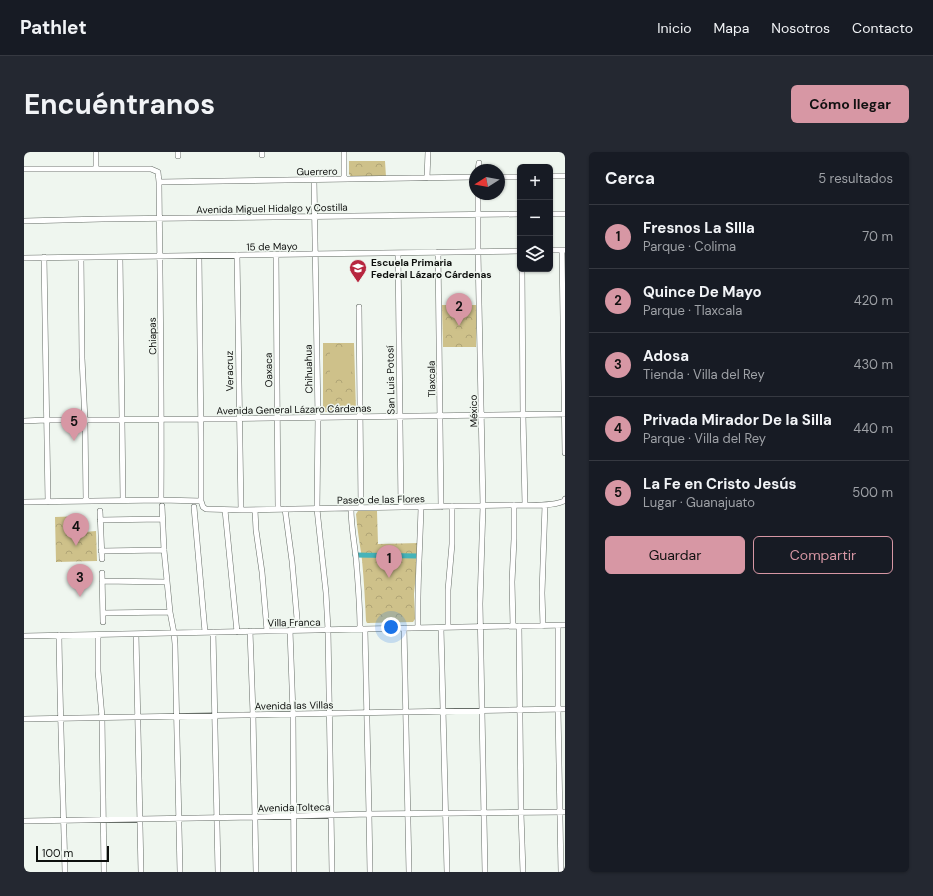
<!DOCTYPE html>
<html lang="es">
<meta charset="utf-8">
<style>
:root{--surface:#171b24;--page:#242831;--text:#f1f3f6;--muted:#9ea1a6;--line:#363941;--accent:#d797a4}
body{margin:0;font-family:"DM Sans",sans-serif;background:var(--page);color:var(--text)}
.controls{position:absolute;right:12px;top:12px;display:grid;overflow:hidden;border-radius:6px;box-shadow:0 1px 3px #0004}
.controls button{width:36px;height:36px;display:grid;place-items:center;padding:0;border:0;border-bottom:1px solid var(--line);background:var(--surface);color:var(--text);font:20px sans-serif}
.compass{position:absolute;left:445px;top:12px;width:36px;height:36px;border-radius:50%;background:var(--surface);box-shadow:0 1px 3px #0004;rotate:259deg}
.scale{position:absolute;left:12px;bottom:10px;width:73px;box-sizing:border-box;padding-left:4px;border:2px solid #0d0f0d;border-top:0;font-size:11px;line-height:14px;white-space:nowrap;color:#0d0f0d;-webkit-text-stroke:3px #eff6ef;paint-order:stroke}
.you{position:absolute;left:367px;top:475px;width:14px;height:14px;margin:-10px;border:3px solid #fff;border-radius:50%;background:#1a73e8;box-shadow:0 0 0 6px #1a73e833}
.badge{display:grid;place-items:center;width:26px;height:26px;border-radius:50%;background:var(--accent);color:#111;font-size:13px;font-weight:700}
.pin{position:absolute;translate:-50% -33px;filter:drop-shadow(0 1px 2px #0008)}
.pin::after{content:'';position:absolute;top:21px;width:14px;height:12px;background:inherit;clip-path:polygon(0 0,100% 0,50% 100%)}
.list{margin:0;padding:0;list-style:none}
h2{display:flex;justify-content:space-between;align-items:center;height:52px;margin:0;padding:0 16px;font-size:17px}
h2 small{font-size:13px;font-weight:400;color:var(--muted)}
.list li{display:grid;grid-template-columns:26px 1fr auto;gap:12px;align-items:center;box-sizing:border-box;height:64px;padding:0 16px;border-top:1px solid var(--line)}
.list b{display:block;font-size:15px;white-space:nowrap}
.list p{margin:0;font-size:13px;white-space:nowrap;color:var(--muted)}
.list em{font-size:13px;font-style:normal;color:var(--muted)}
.actions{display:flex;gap:8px;padding:12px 16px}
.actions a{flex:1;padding:9px 0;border:1px solid var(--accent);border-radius:6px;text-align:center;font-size:14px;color:var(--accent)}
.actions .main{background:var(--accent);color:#111}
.icon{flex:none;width:22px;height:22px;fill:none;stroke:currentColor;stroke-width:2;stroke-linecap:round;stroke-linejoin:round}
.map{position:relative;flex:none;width:541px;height:720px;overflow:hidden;border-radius:6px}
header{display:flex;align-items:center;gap:24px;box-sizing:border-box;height:56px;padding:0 20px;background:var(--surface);border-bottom:1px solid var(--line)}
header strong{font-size:19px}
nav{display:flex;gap:22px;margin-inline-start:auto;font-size:14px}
.intro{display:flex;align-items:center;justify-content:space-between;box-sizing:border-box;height:96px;padding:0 24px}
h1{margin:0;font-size:28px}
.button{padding:10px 18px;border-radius:6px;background:var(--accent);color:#111;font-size:14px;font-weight:700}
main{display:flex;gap:24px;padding:0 24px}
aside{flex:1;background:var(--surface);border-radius:6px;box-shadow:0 1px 3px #0004}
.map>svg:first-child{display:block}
</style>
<header>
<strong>Pathlet</strong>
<nav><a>Inicio</a><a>Mapa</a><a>Nosotros</a><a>Contacto</a></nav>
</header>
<div class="intro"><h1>Encuéntranos</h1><a class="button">Cómo llegar</a></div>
<main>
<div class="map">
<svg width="541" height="720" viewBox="0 0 541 720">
<defs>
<pattern id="forest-crowns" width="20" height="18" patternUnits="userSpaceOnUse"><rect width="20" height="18" fill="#cec18a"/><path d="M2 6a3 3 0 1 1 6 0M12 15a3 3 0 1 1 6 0" fill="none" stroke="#b0a576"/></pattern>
</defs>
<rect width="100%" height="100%" fill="#eff6ef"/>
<path fill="url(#forest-crowns)" d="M 325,9 L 361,9 L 362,25 L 327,25 L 325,22 Z
M 418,153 L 453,153 L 452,195 L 419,195 Z
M 299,191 L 330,191 L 332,259 L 299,260 Z
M 334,359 L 353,359 L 354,392 L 395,391 L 390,442 L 391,467 L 389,470 L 343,471 L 342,469 C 341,449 340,428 338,408 C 336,392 333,377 332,362 Z
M 60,364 L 61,380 L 72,379 L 73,409 L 32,410 L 31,365 Z"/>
<path fill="#cec18a" d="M 306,195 L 328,195 L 327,225 L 306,225 Z"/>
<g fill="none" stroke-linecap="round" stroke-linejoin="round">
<path stroke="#45b3b9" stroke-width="5" d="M 331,403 L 394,404"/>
<defs>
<path id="minor" d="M 154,0 L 154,4
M 238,0 L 238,3
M 72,16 L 72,0
M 0,17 L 127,17 L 134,20 L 135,30 C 136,136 138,242 137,348
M 454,18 L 455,11
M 526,24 L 541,24
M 475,25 L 496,25
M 403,26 L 404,0
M 320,27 L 320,0
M 290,28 L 294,265 L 293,357 L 302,441 L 304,478 L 308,720
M 135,30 L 451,25
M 454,42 L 454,100 L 459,354 L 456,452 L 461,720
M 526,62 L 541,62
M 0,69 L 78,67 L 496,62
M 526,98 L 541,98
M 538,98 L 541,301
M 414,100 L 417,355
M 374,101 L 377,355
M 213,103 L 217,358
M 252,103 L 254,357
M 175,104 L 177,290 L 177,349 L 179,355 L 182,357 L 217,358 L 490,353 C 503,353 528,355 540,349 L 541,347
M 20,105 L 24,350
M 57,105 L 58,206 L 61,269 L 62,349
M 96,105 L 98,268 L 99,348
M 0,106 L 496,99
M 498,117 L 499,263 L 501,353
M 335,155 L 337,355
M 0,269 L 22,268 L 177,267 L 541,262
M 0,350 L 137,348 L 177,349
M 138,354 L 140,398 L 146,460 L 150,481 L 151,492 L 156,720
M 170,355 L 181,480
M 327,356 C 327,373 330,389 332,406 C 334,430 336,453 336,477
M 261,357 L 268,409 L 274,478
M 201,358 L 213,480
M 231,358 L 232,378 L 238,420 L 243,479
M 76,359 L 78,407
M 76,368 L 138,367
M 77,399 L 140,398
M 78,421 L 79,470
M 78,429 L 143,430
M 79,461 L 146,460
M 489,474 L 488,430 L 490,387 L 490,353
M 495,474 L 497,661 L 499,720
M 519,474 L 518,441 L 521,353
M 534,474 L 534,558 L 537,720
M 424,475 L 424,438 L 428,392 L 428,354
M 380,476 L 385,720
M 394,476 C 393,436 396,395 397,355
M 417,476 L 423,720
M 266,478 L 269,562 L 270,720
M 341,478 L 345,662 L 346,720
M 226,479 L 229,562 L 232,720
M 189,480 L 194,720
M 112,482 L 117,720
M 35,483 C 36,562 39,641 41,720
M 74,483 L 74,519 L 78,565 L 80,720
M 0,484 L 541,473
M 0,567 L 541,557
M 0,669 L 231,665 L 345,662 L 541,660"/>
</defs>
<use href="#minor" stroke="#666d67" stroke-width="6"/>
<use href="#minor" stroke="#fff" stroke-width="5"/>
</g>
<defs>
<symbol id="school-pin" viewBox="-11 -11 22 30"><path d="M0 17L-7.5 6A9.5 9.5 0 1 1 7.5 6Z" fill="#b7263f" stroke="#eff6ef"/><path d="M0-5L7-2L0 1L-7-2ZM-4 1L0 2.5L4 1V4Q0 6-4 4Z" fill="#fff"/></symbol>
</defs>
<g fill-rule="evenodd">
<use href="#school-pin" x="324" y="106" width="20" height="27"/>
</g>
<g text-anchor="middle" stroke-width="3" stroke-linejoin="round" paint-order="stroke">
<g font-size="10" fill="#0d0f0d" stroke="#eff6ef">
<text transform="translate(293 19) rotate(-1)" y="4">Guerrero</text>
<text transform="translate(248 56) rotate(-1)" y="4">Avenida Miguel Hidalgo y Costilla</text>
<text transform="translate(248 94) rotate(-1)" y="4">15 de Mayo</text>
<text transform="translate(128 184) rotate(-91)" y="4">Chiapas</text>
<text transform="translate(284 217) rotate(-91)" y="4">Chihuahua</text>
<text transform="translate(244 218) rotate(-91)" y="4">Oaxaca</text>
<text transform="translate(205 219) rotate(-91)" y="4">Veracruz</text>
<text transform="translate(407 227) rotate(-91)" y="4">Tlaxcala</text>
<text transform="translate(366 228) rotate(-91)" y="4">San Luis Potosí</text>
<text transform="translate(270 257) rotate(-1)" y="4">Avenida General Lázaro Cárdenas</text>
<text transform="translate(449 259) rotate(-91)" y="4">México</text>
<text transform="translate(357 347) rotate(-1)" y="4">Paseo de las Flores</text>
<text transform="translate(270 470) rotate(-1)" y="4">Villa Franca</text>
<text transform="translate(270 553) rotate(-1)" y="4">Avenida las Villas</text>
<text transform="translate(270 655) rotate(-1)" y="4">Avenida Tolteca</text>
</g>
<g font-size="10" font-weight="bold" fill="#0d0f0d" stroke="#eff6ef" text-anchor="start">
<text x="347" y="114">Escuela Primaria<tspan x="347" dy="12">Federal Lázaro Cárdenas</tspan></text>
</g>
</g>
</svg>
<div class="controls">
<button>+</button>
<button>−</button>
<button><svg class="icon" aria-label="layers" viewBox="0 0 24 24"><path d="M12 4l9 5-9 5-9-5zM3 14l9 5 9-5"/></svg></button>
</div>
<svg class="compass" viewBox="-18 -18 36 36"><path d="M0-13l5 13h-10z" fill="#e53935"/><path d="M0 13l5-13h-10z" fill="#9ea1a6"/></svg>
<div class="scale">100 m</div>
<div class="you"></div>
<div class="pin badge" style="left:365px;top:426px">1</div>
<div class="pin badge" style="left:435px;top:174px">2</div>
<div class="pin badge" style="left:56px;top:445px">3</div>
<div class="pin badge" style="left:52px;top:394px">4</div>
<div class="pin badge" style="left:50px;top:289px">5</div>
</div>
<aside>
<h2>Cerca<small>5 resultados</small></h2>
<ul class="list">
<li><span class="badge">1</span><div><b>Fresnos La SIlla</b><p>Parque · Colima</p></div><em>70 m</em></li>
<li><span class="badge">2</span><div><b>Quince De Mayo</b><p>Parque · Tlaxcala</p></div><em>420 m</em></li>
<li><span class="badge">3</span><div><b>Adosa</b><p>Tienda · Villa del Rey</p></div><em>430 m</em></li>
<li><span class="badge">4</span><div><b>Privada Mirador De la Silla</b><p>Parque · Villa del Rey</p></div><em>440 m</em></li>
<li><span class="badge">5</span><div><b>La Fe en Cristo Jesús</b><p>Lugar · Guanajuato</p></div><em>500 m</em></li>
</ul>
<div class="actions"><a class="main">Guardar</a><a>Compartir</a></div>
</aside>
</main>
